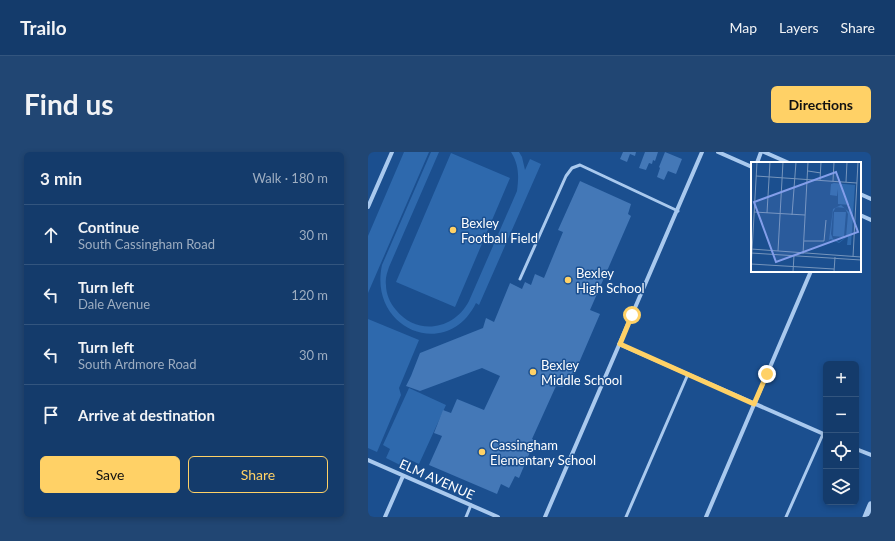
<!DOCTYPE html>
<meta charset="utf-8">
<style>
:root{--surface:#143b6b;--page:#214673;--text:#f1f3f6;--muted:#9dadc1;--line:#33557e;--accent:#ffd166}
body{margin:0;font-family:Lato,sans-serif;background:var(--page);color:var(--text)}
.controls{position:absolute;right:12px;bottom:12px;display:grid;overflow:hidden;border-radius:6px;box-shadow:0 2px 6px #0003}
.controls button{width:36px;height:36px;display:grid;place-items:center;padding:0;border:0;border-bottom:1px solid var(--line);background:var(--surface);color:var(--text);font:20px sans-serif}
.stop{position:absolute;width:12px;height:12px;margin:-9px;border:3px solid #ffd166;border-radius:50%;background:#fff}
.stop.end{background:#ffd166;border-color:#fff;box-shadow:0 1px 4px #0008}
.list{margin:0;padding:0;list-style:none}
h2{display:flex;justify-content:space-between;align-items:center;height:52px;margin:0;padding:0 16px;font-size:17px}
h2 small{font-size:13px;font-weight:400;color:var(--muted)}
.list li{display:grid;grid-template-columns:26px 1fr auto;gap:12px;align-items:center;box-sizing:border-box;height:60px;padding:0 16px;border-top:1px solid var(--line)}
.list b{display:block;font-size:15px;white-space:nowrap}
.list p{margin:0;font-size:13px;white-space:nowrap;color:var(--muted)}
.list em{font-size:13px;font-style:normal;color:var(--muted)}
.actions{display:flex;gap:8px;padding:12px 16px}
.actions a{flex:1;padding:9px 0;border:1px solid var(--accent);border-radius:6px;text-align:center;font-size:14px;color:var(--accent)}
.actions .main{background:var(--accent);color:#111}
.icon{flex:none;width:22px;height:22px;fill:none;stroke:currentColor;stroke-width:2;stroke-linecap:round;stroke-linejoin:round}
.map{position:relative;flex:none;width:503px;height:365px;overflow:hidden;border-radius:6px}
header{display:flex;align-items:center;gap:24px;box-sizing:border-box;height:56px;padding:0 20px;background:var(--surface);border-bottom:1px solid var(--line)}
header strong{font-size:19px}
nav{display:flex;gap:22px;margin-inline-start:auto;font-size:14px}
.intro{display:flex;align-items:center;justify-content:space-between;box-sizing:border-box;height:96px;padding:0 24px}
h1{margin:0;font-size:28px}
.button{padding:10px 18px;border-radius:6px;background:var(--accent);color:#111;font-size:14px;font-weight:700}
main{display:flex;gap:24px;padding:0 24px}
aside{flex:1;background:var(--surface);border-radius:6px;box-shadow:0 2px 6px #0003}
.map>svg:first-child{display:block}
</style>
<header>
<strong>Trailo</strong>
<nav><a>Map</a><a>Layers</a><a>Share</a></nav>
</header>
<div class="intro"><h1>Find us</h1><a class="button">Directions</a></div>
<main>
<aside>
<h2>3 min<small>Walk · 180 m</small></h2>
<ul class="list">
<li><svg class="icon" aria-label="ahead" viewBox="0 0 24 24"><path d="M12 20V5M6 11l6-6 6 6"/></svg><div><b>Continue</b><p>South Cassingham Road</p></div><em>30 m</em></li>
<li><svg class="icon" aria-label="left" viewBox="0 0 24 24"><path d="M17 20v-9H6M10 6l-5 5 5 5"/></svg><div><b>Turn left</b><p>Dale Avenue</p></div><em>120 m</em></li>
<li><svg class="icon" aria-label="left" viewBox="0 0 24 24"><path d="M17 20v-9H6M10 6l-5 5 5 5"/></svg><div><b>Turn left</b><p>South Ardmore Road</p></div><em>30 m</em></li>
<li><svg class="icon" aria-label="arrive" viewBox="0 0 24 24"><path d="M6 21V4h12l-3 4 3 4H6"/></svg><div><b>Arrive at destination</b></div></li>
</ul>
<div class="actions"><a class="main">Save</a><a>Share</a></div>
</aside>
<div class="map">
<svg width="503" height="365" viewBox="0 0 503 365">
<rect width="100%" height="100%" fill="#1b4f8f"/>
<path fill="#2e69ad" d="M 36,0 L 61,0 L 0,141 L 0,84 Z
M 63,0 L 71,0 L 21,115 C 19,121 17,127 18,133 C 18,142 22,151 28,158 C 49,184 86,178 101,149 L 149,39 C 151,24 151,13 143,0 L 151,0 L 154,5 L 157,18 L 162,7 L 173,12 L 111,153 L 108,151 C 79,210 0,177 14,113 Z
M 83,1 L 142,26 L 87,155 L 28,130 Z
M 0,167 L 51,188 L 31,236 L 33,243 L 9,300 L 0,296 Z
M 41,236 L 78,253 L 51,312 L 36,305 L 32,313 L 18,306 L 22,297 L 15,293 Z"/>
<path fill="#4478b7" d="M 255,0 L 268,0 L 267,4 L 262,2 L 259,10 L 252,7 Z
M 277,0 L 290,0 L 287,9 L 285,8 L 284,12 L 281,11 L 278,18 L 271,16 Z
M 297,0 L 314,7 L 308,22 L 300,19 L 296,28 L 289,25 L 292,16 L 291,15 Z
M 212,29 L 263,52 L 260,62 L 263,64 L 222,158 L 232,162 L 204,227 L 199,225 L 195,235 L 188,234 L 164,287 L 167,288 L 151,326 L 147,324 L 141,336 L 133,332 L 129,342 L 61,313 L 74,284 L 66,281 L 75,258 L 83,261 L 89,247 L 116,258 L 132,224 L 114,216 L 52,239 L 38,234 L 43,224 L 52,201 L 115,176 L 118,166 L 126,170 L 142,131 L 154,137 L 157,130 L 163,133 L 167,122 L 176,126 L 195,80 L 190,78 Z"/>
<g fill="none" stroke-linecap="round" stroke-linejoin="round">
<path stroke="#a9c9ee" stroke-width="3" d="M 152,127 L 198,24 L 204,16 L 212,13 L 310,59
M 98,365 L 103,353
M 258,365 L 320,222
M 418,365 L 455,282"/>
<path stroke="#a9c9ee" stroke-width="4" d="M 350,0 L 384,15
M 396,0 L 421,11
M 389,11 L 393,0
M 492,42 L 503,47
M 0,55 L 24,0
M 492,63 L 503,68
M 251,192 L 458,283
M 488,297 L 503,303
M 0,308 L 130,365
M 17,365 L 35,324
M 177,365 L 334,0
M 338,365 L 443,119"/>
<path stroke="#a9c9ee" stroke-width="7" d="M 498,365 L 503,353"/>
</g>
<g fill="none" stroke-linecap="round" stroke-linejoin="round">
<path stroke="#ffd166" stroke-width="5" d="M 264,163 L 252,192 L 386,252 L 399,222"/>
</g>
<g fill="#ffd166" stroke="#1b4f8f" stroke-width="1.5">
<circle cx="85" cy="78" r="4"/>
<circle cx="200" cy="128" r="4"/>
<circle cx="165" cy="220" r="4"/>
<circle cx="114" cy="300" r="4"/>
</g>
<g text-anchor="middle" stroke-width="3" stroke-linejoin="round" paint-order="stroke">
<g font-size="13" fill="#fff" stroke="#1b4f8f" text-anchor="start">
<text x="93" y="76">Bexley<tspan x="93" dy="15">Football Field</tspan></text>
<text x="208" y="126">Bexley<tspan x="208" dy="15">High School</tspan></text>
<text x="173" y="218">Bexley<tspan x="173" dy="15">Middle School</tspan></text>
<text x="122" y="298">Cassingham<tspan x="122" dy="15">Elementary School</tspan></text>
</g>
<g font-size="13" fill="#fff" stroke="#1b4f8f">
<text transform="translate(69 327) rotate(24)" y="5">ELM AVENUE</text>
</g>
</g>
<g transform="translate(383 10)">
<rect width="110" height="110" fill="#1b4f8f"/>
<path d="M 83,21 L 104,23 L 100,83 L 96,83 L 97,74 L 88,81 L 80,77 L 78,78 L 82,47 L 90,43 L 98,50 L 99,43 L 87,42 L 87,27 L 86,34 L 79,33 L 80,22 ZM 85,45 L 94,46 L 97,52 L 95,75 L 88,80 L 82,77 L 80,72 L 82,50 ZM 83,50 L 95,50 L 93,75 L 82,74 Z" fill="#2e69ad" fill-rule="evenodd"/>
<path fill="none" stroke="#7695bc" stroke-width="1" d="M 57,9 L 70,11M 5,14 L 106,21M 69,18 L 70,0M 82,19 L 83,0M 95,20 L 96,0M 3,50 L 54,53M 16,51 L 19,0M 41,53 L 45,0M 53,79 L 73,79 L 75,58M 0,87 L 110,95M 27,89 L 32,0M 0,91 L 110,98M 52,92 L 57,0M 102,95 L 107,0M 0,102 L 83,107M 0,107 L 6,0M 42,110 L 43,93M 83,110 L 84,95"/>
<path fill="#839eea" fill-opacity="0.15" stroke="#839eea" stroke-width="2" d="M 85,10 L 107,70 L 25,100 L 3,40 Z"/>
<rect width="110" height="110" fill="none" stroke="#fff" stroke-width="2"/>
</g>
</svg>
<div class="controls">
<button>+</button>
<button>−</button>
<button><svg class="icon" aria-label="locate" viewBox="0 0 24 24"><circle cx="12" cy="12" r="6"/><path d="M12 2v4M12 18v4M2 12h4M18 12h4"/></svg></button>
<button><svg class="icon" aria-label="layers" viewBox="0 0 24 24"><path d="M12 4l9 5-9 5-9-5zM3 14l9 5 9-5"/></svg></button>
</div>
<div class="stop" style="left:264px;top:163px"></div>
<div class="stop end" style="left:399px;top:222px"></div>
</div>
</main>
